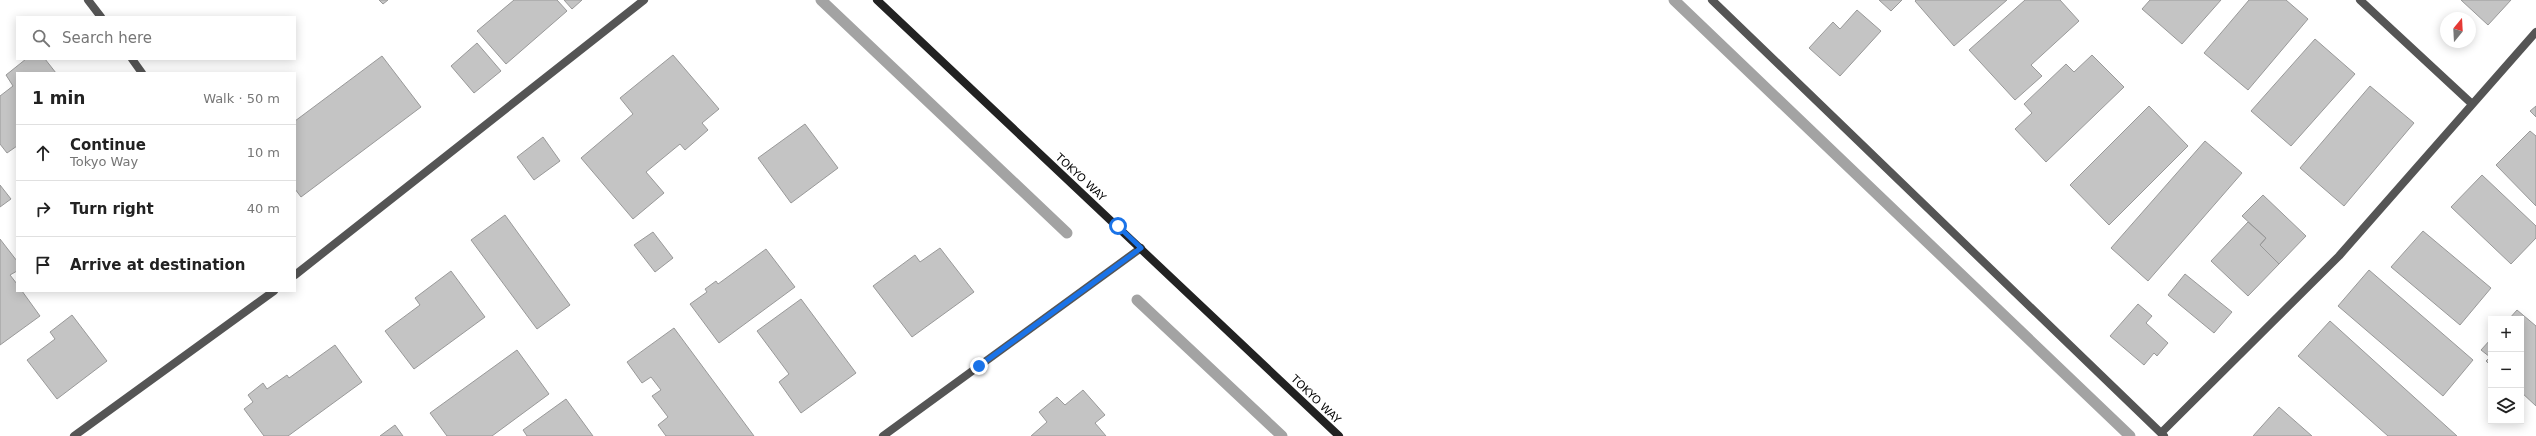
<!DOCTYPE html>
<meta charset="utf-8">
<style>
:root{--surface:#fff;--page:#f6f6f6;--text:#222;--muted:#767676;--line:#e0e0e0}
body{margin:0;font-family:"DejaVu Sans",sans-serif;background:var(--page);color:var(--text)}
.controls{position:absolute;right:12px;bottom:12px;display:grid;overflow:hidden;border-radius:0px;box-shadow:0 2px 10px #0003}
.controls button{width:36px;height:36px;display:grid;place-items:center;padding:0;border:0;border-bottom:1px solid var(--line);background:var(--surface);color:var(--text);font:20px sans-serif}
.compass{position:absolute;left:2440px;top:12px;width:36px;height:36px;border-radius:50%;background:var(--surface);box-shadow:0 2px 10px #0003;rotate:18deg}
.stop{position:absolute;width:12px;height:12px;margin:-9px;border:3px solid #1a73e8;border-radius:50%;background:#fff}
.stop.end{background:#1a73e8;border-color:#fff;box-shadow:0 1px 4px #0008}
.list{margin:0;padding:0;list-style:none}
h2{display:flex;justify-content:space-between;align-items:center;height:52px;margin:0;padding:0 16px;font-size:17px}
h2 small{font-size:13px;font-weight:400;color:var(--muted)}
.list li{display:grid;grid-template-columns:26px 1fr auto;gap:12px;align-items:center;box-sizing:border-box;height:56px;padding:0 16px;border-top:1px solid var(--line)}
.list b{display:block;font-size:15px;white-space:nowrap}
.list p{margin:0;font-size:13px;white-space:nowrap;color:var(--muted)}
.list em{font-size:13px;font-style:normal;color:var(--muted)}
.icon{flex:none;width:22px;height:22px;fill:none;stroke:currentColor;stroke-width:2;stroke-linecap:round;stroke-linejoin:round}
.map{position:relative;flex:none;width:2536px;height:436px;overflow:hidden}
.search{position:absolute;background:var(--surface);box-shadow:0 2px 10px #0003;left:16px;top:16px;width:280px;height:44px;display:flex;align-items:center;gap:10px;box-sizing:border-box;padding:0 14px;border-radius:0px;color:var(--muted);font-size:15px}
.panel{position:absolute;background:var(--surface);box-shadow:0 2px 10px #0003;left:16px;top:72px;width:280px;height:220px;border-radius:0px}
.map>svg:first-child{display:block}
</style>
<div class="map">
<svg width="2536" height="436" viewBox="0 0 2536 436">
<rect width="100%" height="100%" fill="#fff"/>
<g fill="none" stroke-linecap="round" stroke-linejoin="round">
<path stroke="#a3a3a3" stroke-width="11" d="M 821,0 L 1067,233
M 1674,0 L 2130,436
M 1137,300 L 1282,436"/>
</g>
<path fill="#c4c4c4" stroke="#999" d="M 379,0 L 388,0 L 383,4 Z
M 514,0 L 557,0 L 567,11 L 506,64 L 477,31 Z
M 564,0 L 582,0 L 572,9 Z
M 1879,0 L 1902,0 L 1891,11 Z
M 1916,0 L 2007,0 L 1954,46 L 1915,1 Z
M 2025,0 L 2060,0 L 2079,21 L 2031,65 L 2042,76 L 2015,100 L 1969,50 Z
M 2150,0 L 2221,0 L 2182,44 L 2142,9 Z
M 2249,0 L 2286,0 L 2308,19 L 2248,90 L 2204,53 Z
M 2461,0 L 2511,0 L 2488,25 Z
M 1857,10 L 1881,31 L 1840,76 L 1809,48 L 1833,22 L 1840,29 Z
M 2315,39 L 2355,74 L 2291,146 L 2251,111 Z
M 477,43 L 501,71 L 474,93 L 451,66 Z
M 673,55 L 719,109 L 702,123 L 708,130 L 685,150 L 680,144 L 646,172 L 664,193 L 633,219 L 581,158 L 633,114 L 620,98 Z
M 2092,55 L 2124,87 L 2046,162 L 2015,129 L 2032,113 L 2024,104 L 2066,64 L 2074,72 Z
M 382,56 L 421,107 L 301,197 L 295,189 L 295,121 Z
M 26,59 L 45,59 L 56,73 L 17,73 L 17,146 L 7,153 L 0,144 L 0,96 L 13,86 L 6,75 Z
M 2370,86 L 2414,123 L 2344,206 L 2300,168 Z
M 2149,106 L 2188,146 L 2109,225 L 2070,185 Z
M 2536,106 L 2536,117 L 2530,111 Z
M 805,124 L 838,168 L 791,203 L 758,158 Z
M 2530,131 L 2536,136 L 2536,206 L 2496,165 Z
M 543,137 L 560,161 L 534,180 L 517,157 Z
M 2205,141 L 2242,173 L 2148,281 L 2111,248 Z
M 2482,175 L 2536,226 L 2536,238 L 2511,264 L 2451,207 Z
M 0,185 L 11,199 L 0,207 Z
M 2263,195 L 2306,236 L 2279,264 L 2260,245 L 2266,238 L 2242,216 Z
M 505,215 L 570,305 L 537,329 L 471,240 Z
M 2248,222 L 2266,238 L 2260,245 L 2279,264 L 2248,296 L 2211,261 Z
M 2423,231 L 2491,288 L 2460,325 L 2391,267 Z
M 653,232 L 673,258 L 655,272 L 634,245 Z
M 0,239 L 17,261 L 17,271 L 10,275 L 17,284 L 17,291 L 22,291 L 40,316 L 0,345 Z
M 940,248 L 974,292 L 912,337 L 873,286 L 915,255 L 920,262 Z
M 766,249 L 795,287 L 719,343 L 690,304 L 707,292 L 705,289 L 716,281 L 718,284 Z
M 2369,270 L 2473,360 L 2443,396 L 2338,306 Z
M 451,271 L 485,317 L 414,369 L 385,331 L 420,305 L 415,298 Z
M 2185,274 L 2232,312 L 2214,333 L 2168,295 Z
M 801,299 L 856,373 L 801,413 L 779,382 L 789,374 L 757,331 Z
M 2138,304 L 2152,316 L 2146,323 L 2168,343 L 2157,356 L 2154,353 L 2144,365 L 2110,336 Z
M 2517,310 L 2536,326 L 2536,406 L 2521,392 L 2521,319 L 2509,319 Z
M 72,315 L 107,361 L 57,399 L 27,360 L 55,339 L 50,332 Z
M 2330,321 L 2457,436 L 2388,436 L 2298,356 Z
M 674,328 L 754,436 L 666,436 L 658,425 L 668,417 L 652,396 L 661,390 L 651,377 L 642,383 L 627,362 Z
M 2491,339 L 2491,366 L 2486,361 L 2490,357 L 2481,350 Z
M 335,345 L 362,382 L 288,436 L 264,436 L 244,409 L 253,402 L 248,395 L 263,383 L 267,389 L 287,375 L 289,378 Z
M 517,350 L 549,394 L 492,436 L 447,436 L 430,413 Z
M 1083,390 L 1105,415 L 1095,423 L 1106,436 L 1031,436 L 1047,422 L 1039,412 L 1057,397 L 1065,405 Z
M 566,399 L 593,436 L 527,436 L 523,430 Z
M 2279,407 L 2312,436 L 2253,436 Z
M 395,425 L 403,436 L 380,436 Z"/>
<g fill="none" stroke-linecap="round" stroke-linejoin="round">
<path stroke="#555" stroke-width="8" d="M 88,0 L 101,17
M 1712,0 L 2164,436
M 2360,0 L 2471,103
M 132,59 L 142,73
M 295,275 L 644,0
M 2161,433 L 2339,256 L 2536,32
M 74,436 L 274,291
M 883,436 L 1141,248"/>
<path stroke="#222" stroke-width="8" d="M 877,0 L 1339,436"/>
</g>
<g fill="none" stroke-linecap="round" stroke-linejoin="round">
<path stroke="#1a73e8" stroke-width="5" d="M 979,366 L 1141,248 L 1118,226"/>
</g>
<g text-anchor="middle" stroke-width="3" stroke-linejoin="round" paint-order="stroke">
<g font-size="11" fill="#000" stroke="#fff">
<text transform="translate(1081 177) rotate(43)" y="4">TOKYO WAY</text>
<text transform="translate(1316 399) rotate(44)" y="4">TOKYO WAY</text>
</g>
</g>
</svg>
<div class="controls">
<button>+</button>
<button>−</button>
<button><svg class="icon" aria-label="layers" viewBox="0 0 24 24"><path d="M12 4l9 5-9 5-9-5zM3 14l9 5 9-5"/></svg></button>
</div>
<svg class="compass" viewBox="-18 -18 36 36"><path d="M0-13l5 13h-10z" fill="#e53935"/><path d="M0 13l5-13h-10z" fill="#767676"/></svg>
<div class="stop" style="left:1118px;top:226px"></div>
<div class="stop end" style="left:979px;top:366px"></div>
<div class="search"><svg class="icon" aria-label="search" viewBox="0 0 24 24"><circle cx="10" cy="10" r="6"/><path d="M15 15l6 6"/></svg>Search here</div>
<section class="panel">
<h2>1 min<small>Walk · 50 m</small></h2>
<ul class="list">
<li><svg class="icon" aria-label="ahead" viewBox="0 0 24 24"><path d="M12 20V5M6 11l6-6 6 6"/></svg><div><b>Continue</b><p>Tokyo Way</p></div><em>10 m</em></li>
<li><svg class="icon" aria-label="right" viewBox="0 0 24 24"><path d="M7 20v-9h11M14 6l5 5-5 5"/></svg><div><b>Turn right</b></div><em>40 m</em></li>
<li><svg class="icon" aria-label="arrive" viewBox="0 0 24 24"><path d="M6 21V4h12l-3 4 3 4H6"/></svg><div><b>Arrive at destination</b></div></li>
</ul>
</section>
</div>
